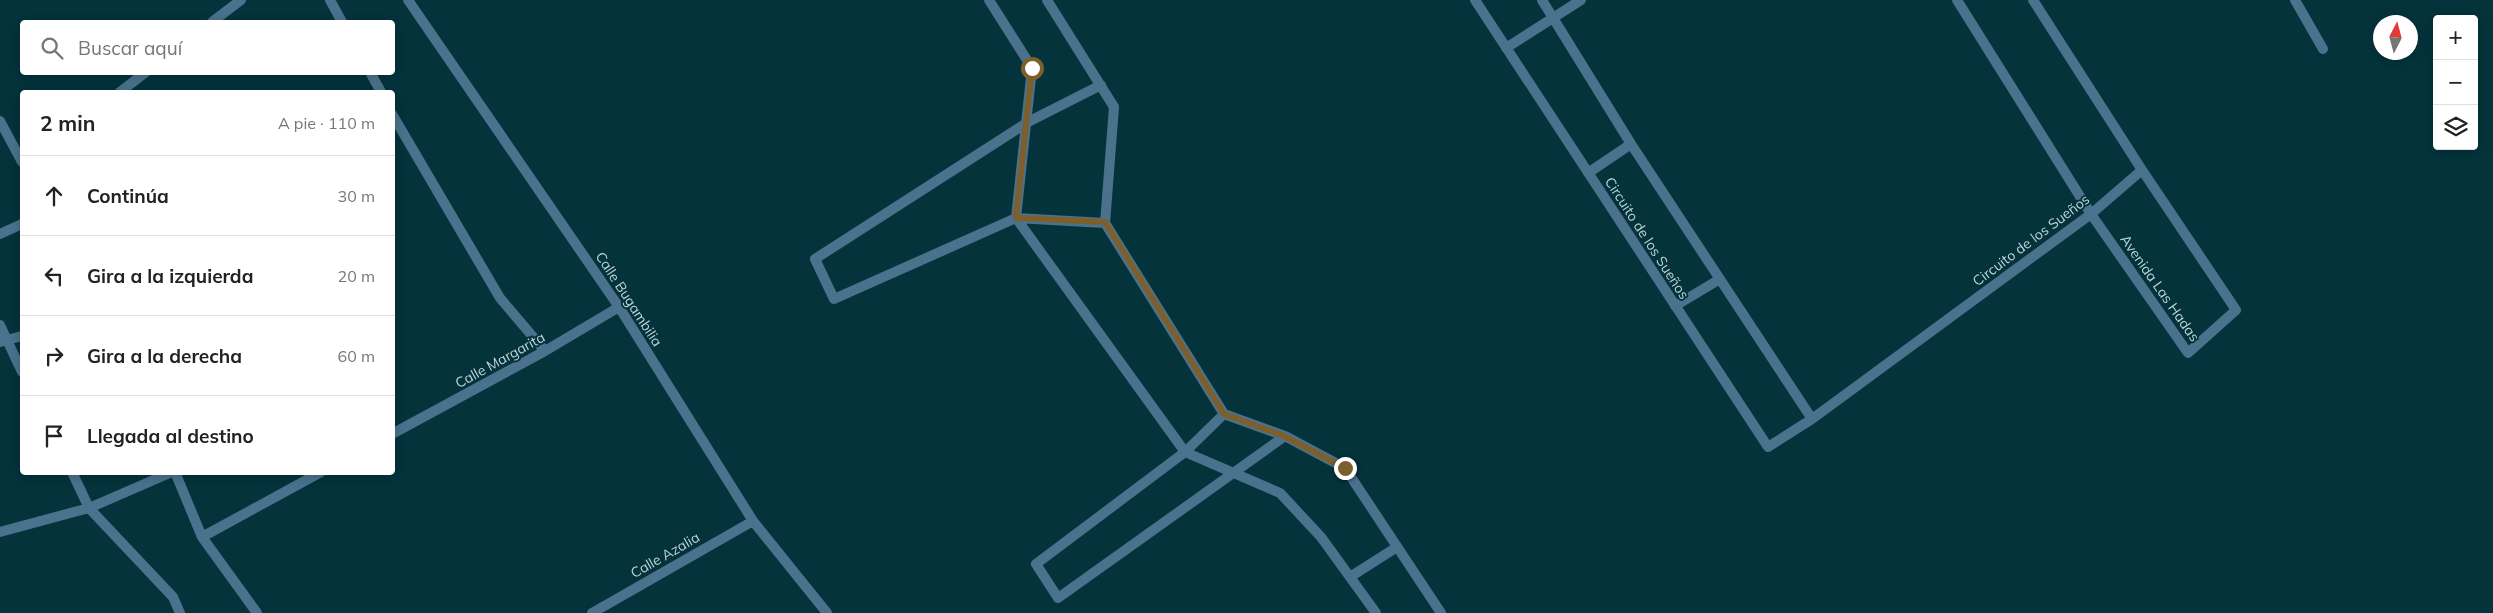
<!DOCTYPE html>
<html lang="es">
<meta charset="utf-8">
<style>
:root{--surface:#fff;--page:#f6f6f6;--text:#222;--muted:#767676;--line:#e0e0e0}
body{margin:0;font-family:Mulish,sans-serif;background:var(--page);color:var(--text)}
.controls{position:absolute;right:15px;top:15px;display:grid;overflow:hidden;border-radius:5px;box-shadow:0 2px 12px #0003}
.controls button{width:45px;height:45px;display:grid;place-items:center;padding:0;border:0;border-bottom:1px solid var(--line);background:var(--surface);color:var(--text);font:25px sans-serif}
.compass{position:absolute;left:2373px;top:15px;width:45px;height:45px;border-radius:50%;background:var(--surface);box-shadow:0 2px 12px #0003;rotate:6deg}
.stop{position:absolute;width:15px;height:15px;margin:-11px;border:4px solid #7d5f2d;border-radius:50%;background:#fff}
.stop.end{background:#7d5f2d;border-color:#fff;box-shadow:0 1px 5px #0008}
.list{margin:0;padding:0;list-style:none}
h2{display:flex;justify-content:space-between;align-items:center;height:65px;margin:0;padding:0 20px;font-size:21px}
h2 small{font-size:16px;font-weight:400;color:var(--muted)}
.list li{display:grid;grid-template-columns:32px 1fr auto;gap:15px;align-items:center;box-sizing:border-box;height:80px;padding:0 20px;border-top:1px solid var(--line)}
.list b{display:block;font-size:19px;white-space:nowrap}
.list em{font-size:16px;font-style:normal;color:var(--muted)}
.icon{flex:none;width:28px;height:28px;fill:none;stroke:currentColor;stroke-width:2;stroke-linecap:round;stroke-linejoin:round}
.map{position:relative;flex:none;width:2493px;height:613px;overflow:hidden}
.search{position:absolute;background:var(--surface);box-shadow:0 2px 12px #0003;left:20px;top:20px;width:375px;height:55px;display:flex;align-items:center;gap:12px;box-sizing:border-box;padding:0 18px;border-radius:5px;color:var(--muted);font-size:19px}
.panel{position:absolute;background:var(--surface);box-shadow:0 2px 12px #0003;left:20px;top:90px;width:375px;height:385px;border-radius:5px}
.map>svg:first-child{display:block}
</style>
<div class="map">
<svg width="2493" height="613" viewBox="0 0 2493 613">
<rect width="100%" height="100%" fill="#04333b"/>
<g fill="none" stroke-linecap="round" stroke-linejoin="round">
<path stroke="#4a728d" stroke-width="10" d="M 330,0 L 342,22
M 408,0 L 619,307 L 753,521 L 827,613
M 989,0 L 1032,68 L 1016,218 L 1185,452 L 1280,493 L 1321,537 L 1376,613
M 1047,0 L 1114,107 L 1105,223 L 1224,414 L 1285,436 L 1345,468 L 1441,613
M 1475,0 L 1768,447 L 1812,419 L 2091,214 L 2142,170
M 1542,0 L 1631,144 L 1812,419
M 1957,0 L 2091,214 L 2188,353 L 2236,310 L 2142,170 L 2033,0
M 2295,0 L 2323,49
M 212,22 L 241,0
M 1506,48 L 1581,0
M 370,72 L 381,92
M 1101,85 L 1028,122 L 815,259 L 834,299 L 1016,218 L 1105,223
M 120,92 L 146,72
M 392,114 L 500,298 L 545,351
M 0,121 L 22,162
M 1588,173 L 1631,144
M 0,234 L 22,224
M 1675,306 L 1720,279
M 0,325 L 22,372
M 0,342 L 22,336
M 1224,414 L 1185,452 L 1036,564 L 1058,598 L 1285,436
M 392,434 L 545,351 L 619,307
M 72,472 L 89,508 L 173,597 L 180,613
M 175,472 L 202,537 L 257,613
M 0,532 L 89,508 L 172,472
M 202,537 L 321,472
M 1350,577 L 1397,547
M 592,613 L 753,521"/>
</g>
<g fill="none" stroke-linecap="round" stroke-linejoin="round">
<path stroke="#7d5f2d" stroke-width="6" d="M 1032,68 L 1016,218 L 1105,222 L 1224,414 L 1284,436 L 1345,468"/>
</g>
<g text-anchor="middle" stroke-width="4" stroke-linejoin="round" paint-order="stroke">
<g font-size="14" fill="#c0d6db" stroke="#04333b">
<text transform="translate(1647 238) rotate(57)" y="5">Circuito de los Sueños</text>
<text transform="translate(2031 240) rotate(-37)" y="5">Circuito de los Sueños</text>
<text transform="translate(2160 288) rotate(55)" y="5">Avenida Las Hadas</text>
<text transform="translate(629 299) rotate(57)" y="5">Calle Bugambilia</text>
<text transform="translate(500 360) rotate(-29)" y="5">Calle Margarita</text>
<text transform="translate(665 555) rotate(-30)" y="5">Calle Azalia</text>
</g>
</g>
</svg>
<div class="controls">
<button>+</button>
<button>−</button>
<button><svg class="icon" aria-label="layers" viewBox="0 0 24 24"><path d="M12 4l9 5-9 5-9-5zM3 14l9 5 9-5"/></svg></button>
</div>
<svg class="compass" viewBox="-18 -18 36 36"><path d="M0-13l5 13h-10z" fill="#e53935"/><path d="M0 13l5-13h-10z" fill="#767676"/></svg>
<div class="stop" style="left:1032px;top:68px"></div>
<div class="stop end" style="left:1345px;top:468px"></div>
<div class="search"><svg class="icon" aria-label="search" viewBox="0 0 24 24"><circle cx="10" cy="10" r="6"/><path d="M15 15l6 6"/></svg>Buscar aquí</div>
<section class="panel">
<h2>2 min<small>A pie · 110 m</small></h2>
<ul class="list">
<li><svg class="icon" aria-label="ahead" viewBox="0 0 24 24"><path d="M12 20V5M6 11l6-6 6 6"/></svg><div><b>Continúa</b></div><em>30 m</em></li>
<li><svg class="icon" aria-label="left" viewBox="0 0 24 24"><path d="M17 20v-9H6M10 6l-5 5 5 5"/></svg><div><b>Gira a la izquierda</b></div><em>20 m</em></li>
<li><svg class="icon" aria-label="right" viewBox="0 0 24 24"><path d="M7 20v-9h11M14 6l5 5-5 5"/></svg><div><b>Gira a la derecha</b></div><em>60 m</em></li>
<li><svg class="icon" aria-label="arrive" viewBox="0 0 24 24"><path d="M6 21V4h12l-3 4 3 4H6"/></svg><div><b>Llegada al destino</b></div></li>
</ul>
</section>
</div>
